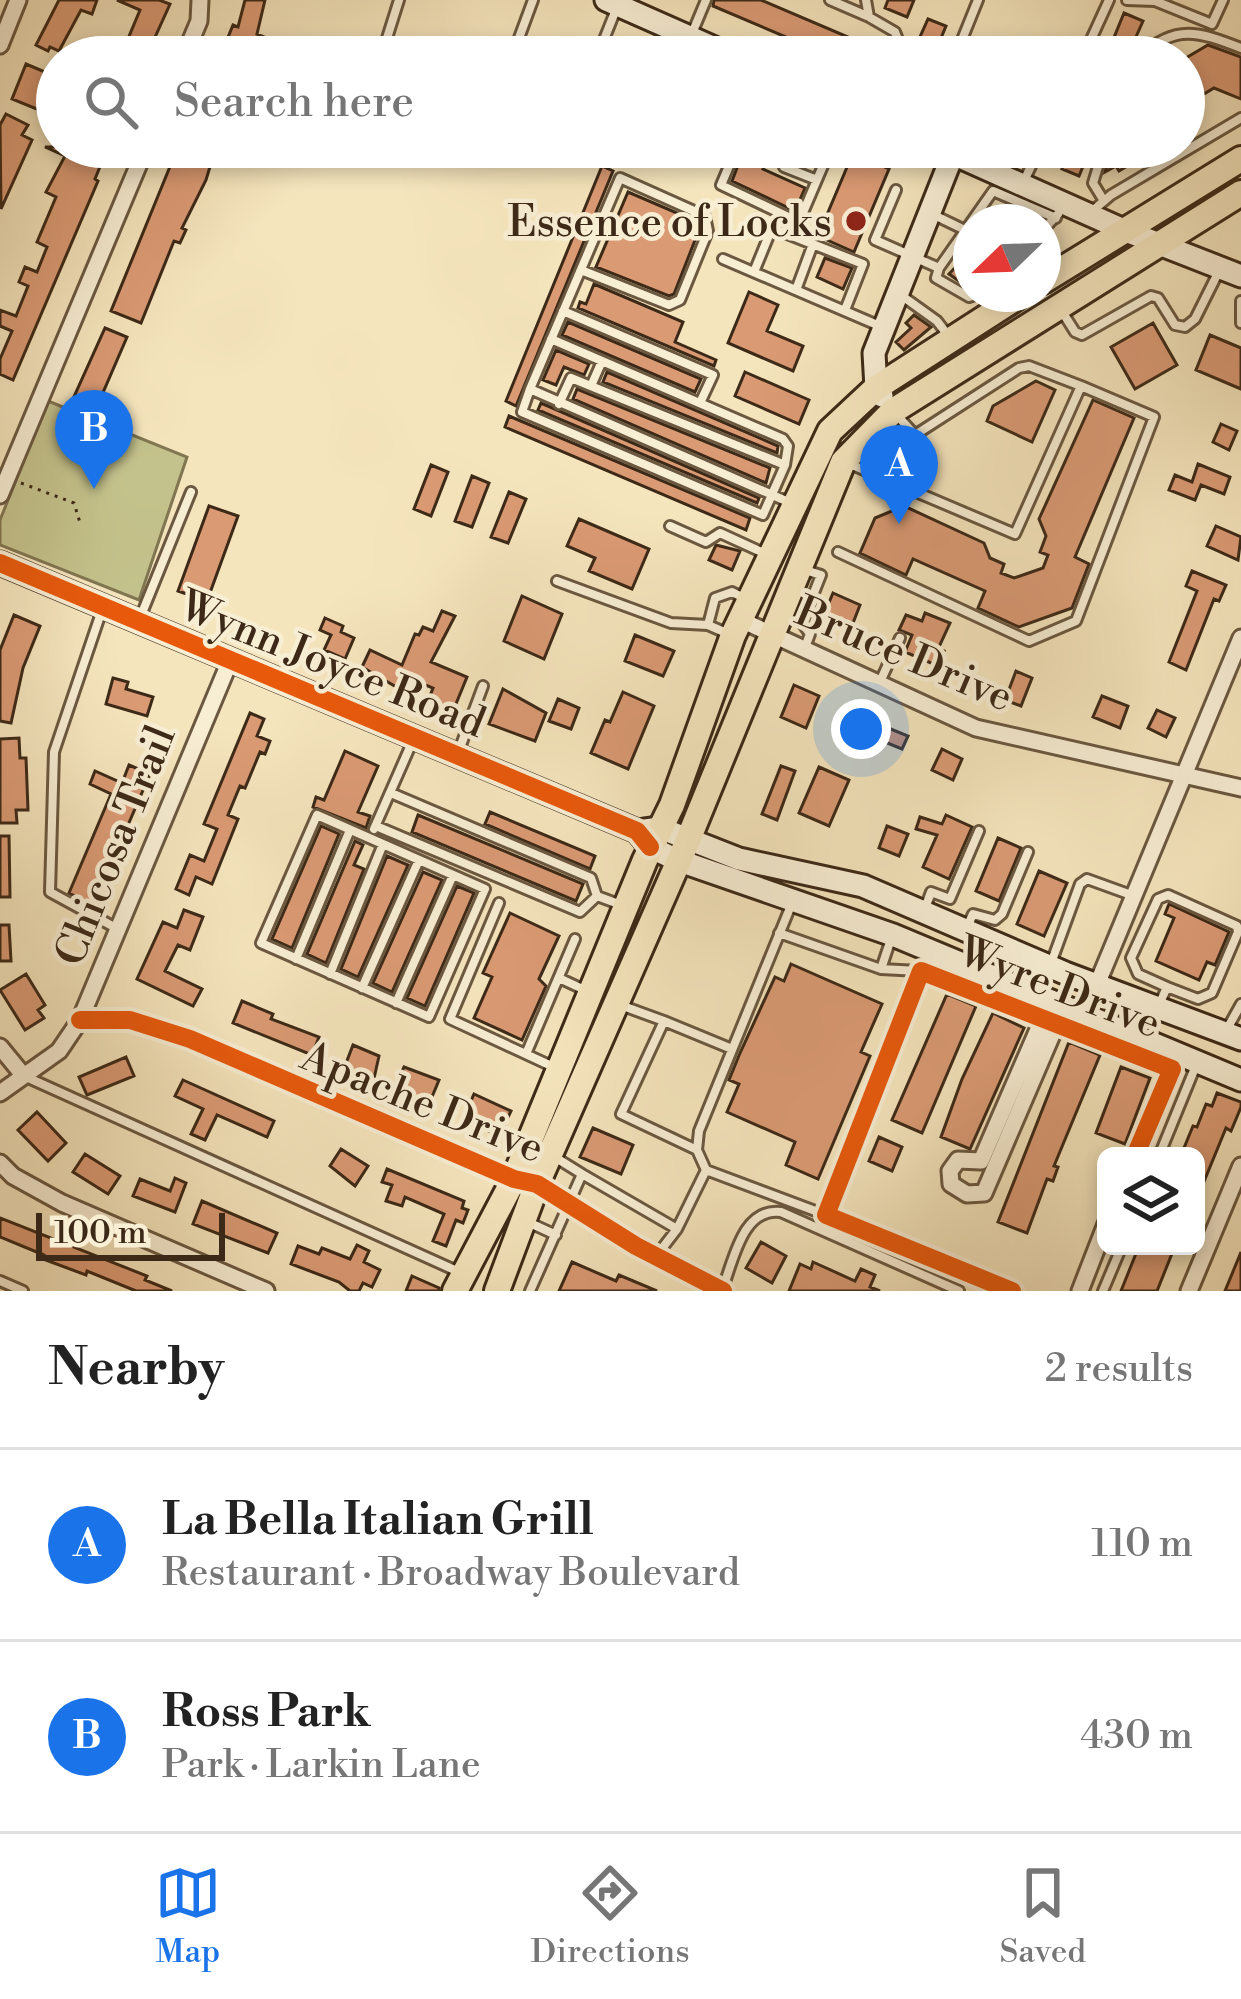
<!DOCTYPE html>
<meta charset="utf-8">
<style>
:root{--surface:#fff;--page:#f6f6f6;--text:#222;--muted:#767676;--line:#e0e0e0;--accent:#1a73e8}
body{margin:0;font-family:"Libre Bodoni",serif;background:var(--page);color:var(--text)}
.controls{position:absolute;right:36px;bottom:36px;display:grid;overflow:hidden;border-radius:18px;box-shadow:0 6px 18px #0003}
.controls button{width:108px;height:108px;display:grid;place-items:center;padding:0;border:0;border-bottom:3px solid var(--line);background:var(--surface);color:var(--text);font:60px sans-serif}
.compass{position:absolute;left:953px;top:204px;width:108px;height:108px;border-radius:50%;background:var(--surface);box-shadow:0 6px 18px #0003;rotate:247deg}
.scale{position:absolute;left:36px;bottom:30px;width:189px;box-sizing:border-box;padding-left:12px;border:6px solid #3c2917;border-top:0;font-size:33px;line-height:42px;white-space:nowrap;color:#3c2917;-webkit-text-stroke:9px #f8eed4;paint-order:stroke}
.you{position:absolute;left:861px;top:729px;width:42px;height:42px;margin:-30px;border:9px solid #fff;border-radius:50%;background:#1a73e8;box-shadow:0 0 0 18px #1a73e833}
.badge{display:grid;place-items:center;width:78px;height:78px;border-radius:50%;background:var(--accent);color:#fff;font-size:39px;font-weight:700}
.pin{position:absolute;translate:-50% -99px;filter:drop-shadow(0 3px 6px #0008)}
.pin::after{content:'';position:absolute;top:63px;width:42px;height:36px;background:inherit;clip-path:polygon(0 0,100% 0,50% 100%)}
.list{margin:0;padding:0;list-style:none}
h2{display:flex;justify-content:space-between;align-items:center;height:156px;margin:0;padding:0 48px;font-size:51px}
h2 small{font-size:39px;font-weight:400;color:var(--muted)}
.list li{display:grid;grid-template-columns:78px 1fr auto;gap:36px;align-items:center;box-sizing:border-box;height:192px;padding:0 48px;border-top:3px solid var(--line)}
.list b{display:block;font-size:45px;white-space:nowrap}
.list p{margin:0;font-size:39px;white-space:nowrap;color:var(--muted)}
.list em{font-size:39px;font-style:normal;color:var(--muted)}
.icon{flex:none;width:66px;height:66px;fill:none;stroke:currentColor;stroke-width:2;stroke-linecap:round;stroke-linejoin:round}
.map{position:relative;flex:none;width:1241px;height:1291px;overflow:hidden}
.search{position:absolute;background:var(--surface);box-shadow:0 6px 18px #0003;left:36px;right:36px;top:36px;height:132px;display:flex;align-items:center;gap:30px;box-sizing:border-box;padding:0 42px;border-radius:66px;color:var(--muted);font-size:45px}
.sheet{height:540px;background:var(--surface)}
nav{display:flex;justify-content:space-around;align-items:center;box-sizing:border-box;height:168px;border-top:3px solid var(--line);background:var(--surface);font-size:33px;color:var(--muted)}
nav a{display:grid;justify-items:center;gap:6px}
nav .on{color:var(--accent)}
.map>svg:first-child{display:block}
</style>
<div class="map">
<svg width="1241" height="1291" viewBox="0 0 1241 1291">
<rect width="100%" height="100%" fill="#f5e5bd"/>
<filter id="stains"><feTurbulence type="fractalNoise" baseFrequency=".00167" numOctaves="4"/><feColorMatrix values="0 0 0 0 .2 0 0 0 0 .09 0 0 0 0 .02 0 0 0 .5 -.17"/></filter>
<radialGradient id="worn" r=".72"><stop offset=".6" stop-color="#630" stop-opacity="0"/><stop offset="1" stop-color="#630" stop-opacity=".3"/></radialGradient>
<path fill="#c4c28c" stroke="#807652" stroke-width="3" d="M 48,401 L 187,457 L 139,600 L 0,545 L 0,520 Z"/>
<path fill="#da9a74" stroke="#3c2917" stroke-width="3" d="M 59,0 L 97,0 L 92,14 L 81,10 L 59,51 L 50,47 L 48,51 L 36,45 Z
M 117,0 L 159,0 L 170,4 L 146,57 L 114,57 L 122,39 L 127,41 L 140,10 Z
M 245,0 L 265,0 L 257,34 L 271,40 L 265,54 L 249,48 L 246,57 L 220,57 L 233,25 L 238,27 Z
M 714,0 L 761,0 L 883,52 L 882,57 L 833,57 L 713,6 Z
M 888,0 L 914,0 L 907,17 L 885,8 Z
M 1124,13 L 1143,21 L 1127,57 L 1106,57 Z
M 928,19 L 946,26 L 933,57 L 911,57 Z
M 1023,43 L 1056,57 L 1017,57 Z
M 1208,45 L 1241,57 L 1241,99 L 1214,88 L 1184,106 L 1184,59 Z
M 26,64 L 57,77 L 44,112 L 12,99 Z
M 6,114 L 28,125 L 22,135 L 32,140 L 1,209 L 0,125 Z
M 45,147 L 108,147 L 95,179 L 98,181 L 13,380 L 0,374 L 0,359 L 12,331 L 0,326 L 0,310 L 16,316 L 28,286 L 19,282 L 25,267 L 37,272 L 47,247 L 37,242 L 56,197 L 46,192 L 65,156 Z
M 178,147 L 216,147 L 206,180 L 182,228 L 186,230 L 180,243 L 174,241 L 141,323 L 111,311 Z
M 745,147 L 773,147 L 763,169 L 805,188 L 795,211 L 732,181 Z
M 1071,147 L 1091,147 L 1079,176 L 1062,169 Z
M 1112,147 L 1159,147 L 1119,171 L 1116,166 L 1105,172 Z
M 853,153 L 889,169 L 854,252 L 818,236 Z
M 602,166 L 613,171 L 516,406 L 506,401 Z
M 628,192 L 698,222 L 699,230 L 674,294 L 669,296 L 596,267 Z
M 971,251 L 971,275 L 963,284 L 949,274 Z
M 825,258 L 852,268 L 843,289 L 817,277 Z
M 594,284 L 683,322 L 675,342 L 716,360 L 714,366 L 578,308 L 580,302 L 586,304 Z
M 749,292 L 778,305 L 767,331 L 803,346 L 793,371 L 728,343 Z
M 914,315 L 931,327 L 904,350 L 896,342 L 911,328 L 906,323 Z
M 568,322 L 701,379 L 695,392 L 562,335 Z
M 1153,323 L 1177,365 L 1135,389 L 1111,347 Z
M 105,328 L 127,337 L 102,395 L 113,399 L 107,412 L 73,399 Z
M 1210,335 L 1241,348 L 1241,389 L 1196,370 Z
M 556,350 L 589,364 L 584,375 L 564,367 L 556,385 L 543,380 Z
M 607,372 L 778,446 L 777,453 L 603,382 Z
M 745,372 L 809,400 L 799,424 L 735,396 Z
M 1036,381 L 1055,390 L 1032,442 L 987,421 L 993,406 Z
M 577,389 L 770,468 L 766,483 L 573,399 Z
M 1093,400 L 1134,418 L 1075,557 L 1089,564 L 1072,608 L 1019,627 L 978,608 L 985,591 L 913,559 L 906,575 L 860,553 L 875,518 L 904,506 L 984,543 L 990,558 L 1004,564 L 1001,573 L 1014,578 L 1043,568 L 1048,555 L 1040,552 L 1046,536 L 1039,519 Z
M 541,403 L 759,498 L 757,503 L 538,410 Z
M 509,416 L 750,518 L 746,530 L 505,427 Z
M 1221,424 L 1237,431 L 1229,450 L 1213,442 Z
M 1198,464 L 1230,477 L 1224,494 L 1201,485 L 1195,500 L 1169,490 L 1175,475 L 1192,482 Z
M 431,465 L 448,472 L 431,516 L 414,509 Z
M 472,476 L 489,483 L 472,527 L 455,521 Z
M 509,492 L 526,499 L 508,543 L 491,537 Z
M 209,506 L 238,516 L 207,601 L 178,591 Z
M 579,519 L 649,549 L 632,589 L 589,571 L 595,558 L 567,546 Z
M 1216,526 L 1241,537 L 1238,560 L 1207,546 Z
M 716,545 L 740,551 L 732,570 L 709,560 Z
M 1192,571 L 1226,585 L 1219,601 L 1214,599 L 1186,670 L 1169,662 L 1197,591 L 1186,586 Z
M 833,593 L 860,605 L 853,623 L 838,620 L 831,635 L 818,629 Z
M 522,596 L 562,614 L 544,659 L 504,641 Z
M 442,611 L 455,616 L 431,662 L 467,677 L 453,711 L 428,701 L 433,688 L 411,679 L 405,692 L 362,667 L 370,650 L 402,665 L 415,634 L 419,635 L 423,627 L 433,631 Z
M 925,613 L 950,623 L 938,649 L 944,651 L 938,666 L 905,652 L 912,635 L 899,630 L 906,615 L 922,621 Z
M 14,615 L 40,626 L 23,668 L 11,723 L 0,721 L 0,650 Z
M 325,618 L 343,626 L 341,632 L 354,638 L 345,659 L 324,650 L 331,635 L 320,630 Z
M 635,635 L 674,651 L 663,676 L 625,661 Z
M 1016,671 L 1032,678 L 1021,706 L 1005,700 Z
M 113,678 L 128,682 L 126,689 L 153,697 L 147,716 L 106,704 Z
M 794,685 L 819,696 L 806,728 L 781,717 Z
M 503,689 L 546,713 L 535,741 L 489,724 Z
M 623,692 L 654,706 L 628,769 L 591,753 L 605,720 L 610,722 Z
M 1102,696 L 1128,706 L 1120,728 L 1093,717 Z
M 558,699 L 579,708 L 571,729 L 549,721 Z
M 1157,710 L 1175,718 L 1166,737 L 1148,728 Z
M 250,713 L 264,719 L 257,736 L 270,741 L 265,754 L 260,752 L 245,788 L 240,786 L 228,815 L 238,819 L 212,884 L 196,877 L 189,895 L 176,889 L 190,855 L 204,861 L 217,829 L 204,824 Z
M 881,725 L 908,736 L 902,749 L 875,738 Z
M 19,738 L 20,758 L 26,758 L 28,810 L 16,810 L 17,823 L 0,823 L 0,739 Z
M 942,749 L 962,759 L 953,780 L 932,770 Z
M 345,751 L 378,766 L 358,812 L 370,816 L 366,828 L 313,807 L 316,797 L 324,800 Z
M 129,765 L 150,774 L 93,906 L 69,893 L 111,794 L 90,784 L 95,771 L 122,783 Z
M 781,766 L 795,771 L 777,820 L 762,814 Z
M 819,767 L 849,780 L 829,826 L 799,813 Z
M 490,812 L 595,856 L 590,869 L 485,824 Z
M 418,815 L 583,884 L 576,901 L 412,832 Z
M 946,815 L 972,827 L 949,879 L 923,867 L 937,835 L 916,829 L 920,817 L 942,824 Z
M 321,826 L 339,834 L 292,948 L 272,939 Z
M 887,826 L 908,834 L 899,856 L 879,848 Z
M 0,836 L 9,836 L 10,897 L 0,897 Z
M 998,838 L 1021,848 L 999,901 L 976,891 Z
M 355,841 L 363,845 L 354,865 L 364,869 L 326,963 L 307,954 Z
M 387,856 L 408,865 L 358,977 L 341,969 Z
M 1039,871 L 1067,883 L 1044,936 L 1017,924 Z
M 423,872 L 442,880 L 392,992 L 373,983 Z
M 457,886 L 474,893 L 425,1006 L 407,998 Z
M 1169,904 L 1229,932 L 1215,965 L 1207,962 L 1199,980 L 1156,961 L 1174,918 L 1165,914 Z
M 184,910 L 203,917 L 190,950 L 178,945 L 165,971 L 202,989 L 193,1006 L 137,979 L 163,922 L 177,928 Z
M 510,913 L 559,936 L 539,979 L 546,986 L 522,1040 L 474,1018 L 492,977 L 483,973 Z
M 0,925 L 9,925 L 11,961 L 0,961 Z
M 791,964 L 882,1004 L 861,1052 L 870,1056 L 818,1179 L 786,1165 L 795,1142 L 727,1112 L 739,1084 L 729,1080 L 740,1053 L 775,977 L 784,981 Z
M 26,974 L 45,1005 L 38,1010 L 44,1018 L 25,1030 L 0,990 Z
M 947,994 L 976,1006 L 922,1133 L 892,1120 Z
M 242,1001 L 273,1014 L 271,1019 L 319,1037 L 312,1055 L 233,1023 Z
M 993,1013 L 1024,1028 L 970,1149 L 941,1137 L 962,1079 Z
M 1069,1042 L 1100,1055 L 1054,1166 L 1058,1167 L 1053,1181 L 1047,1179 L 1027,1233 L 998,1222 Z
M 353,1045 L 379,1056 L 373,1083 L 343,1071 Z
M 126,1057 L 134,1076 L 87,1095 L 79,1077 Z
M 404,1067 L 439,1080 L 429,1104 L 394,1089 Z
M 1121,1067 L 1150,1078 L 1125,1144 L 1096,1133 Z
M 183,1080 L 274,1121 L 267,1137 L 217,1115 L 205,1140 L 191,1134 L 203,1109 L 175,1096 Z
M 1217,1093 L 1241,1102 L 1241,1107 L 1231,1131 L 1226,1128 L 1196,1201 L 1196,1153 L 1184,1148 L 1193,1126 L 1197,1127 L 1206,1104 L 1212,1106 Z
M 474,1094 L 511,1111 L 499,1136 L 463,1119 Z
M 37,1112 L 66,1143 L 48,1161 L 18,1130 Z
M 593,1128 L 633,1145 L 621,1174 L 580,1157 Z
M 879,1137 L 902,1147 L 892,1171 L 869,1161 Z
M 341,1149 L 368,1166 L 355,1186 L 330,1166 Z
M 85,1154 L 120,1176 L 108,1194 L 73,1172 Z
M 387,1169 L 464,1201 L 462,1208 L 468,1210 L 463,1223 L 456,1220 L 446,1246 L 433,1241 L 444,1214 L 405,1197 L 402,1206 L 386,1201 L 392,1185 L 382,1182 Z
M 175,1178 L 186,1183 L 175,1212 L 133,1196 L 140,1179 L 170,1191 Z
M 202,1201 L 277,1233 L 268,1253 L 193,1224 Z
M 0,1218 L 147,1276 L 145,1280 L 172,1291 L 136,1291 L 87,1271 L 86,1275 L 43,1259 L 44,1255 L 0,1237 Z
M 761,1242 L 786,1256 L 772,1283 L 746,1268 Z
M 357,1245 L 369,1251 L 364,1262 L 380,1270 L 372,1287 L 363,1283 L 359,1291 L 350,1291 L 339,1282 L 291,1264 L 298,1246 L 319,1254 L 322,1248 L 350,1259 Z
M 1139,1246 L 1175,1246 L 1157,1291 L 1121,1291 Z
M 1241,1252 L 1241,1291 L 1225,1291 Z
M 572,1262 L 616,1281 L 619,1275 L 657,1291 L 559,1291 Z
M 813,1262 L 855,1281 L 861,1269 L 875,1275 L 870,1287 L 880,1291 L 789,1291 L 800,1264 L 811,1269 Z
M 412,1276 L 439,1288 L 439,1291 L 406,1291 Z"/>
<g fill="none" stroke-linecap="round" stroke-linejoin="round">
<defs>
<path id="lane" d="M 830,0 L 867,16
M 866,0 L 869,17 L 895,32 L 899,42 L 890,57
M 1127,0 L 1155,1 L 1212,24 L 1223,0
M 691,36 L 706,0
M 390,57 L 382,54 L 399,0
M 512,57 L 533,0
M 597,57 L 617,7
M 955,57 L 978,0
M 1083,57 L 1109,0
M 1139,57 C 1176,23 1199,32 1241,48
M 737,147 L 721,185 L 799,222 L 831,147
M 790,147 L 784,167 L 817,180
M 1016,147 L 1036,156
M 1024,181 L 1040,147
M 896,190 L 875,240 L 939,268 L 936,278 L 969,297 L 978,294
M 1104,201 L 1093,183 L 1104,147
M 1090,213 L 1111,195 L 1241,118
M 934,215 L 965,230
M 1043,230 L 1058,214
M 723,259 L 882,327
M 939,268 L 993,191 L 1056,218
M 581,270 L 669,305 L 680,300 L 708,231 L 705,216 L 620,178 L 530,389 L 793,504
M 754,272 L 772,228 L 863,264 L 845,310
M 796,290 L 813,244
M 898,293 L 937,321 L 950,338
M 1241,301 L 1241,323
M 563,311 L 713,375 L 700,403
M 1063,313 L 1075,332 L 1082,335 L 1151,296 L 1158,298 L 1175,325 L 1185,327 L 1195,319 L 1219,271
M 551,339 L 783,439 L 788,446 L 785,465
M 591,386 L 602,361
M 530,389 L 522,412 L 763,515 L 785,465 L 571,378 L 559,404
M 850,464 L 1015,534 L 1081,386 L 1029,366 L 1019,368 L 915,435 L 894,412
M 874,475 L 915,435
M 670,526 L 706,542 L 720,533 L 768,555
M 838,552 L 1029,641 L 1076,621 L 1154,417 L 1081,386
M 557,581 L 671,623 L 708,625
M 103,607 L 54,752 L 50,892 L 116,928
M 140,618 L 191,492
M 731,635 L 708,625 L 715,598 L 732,592 L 746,599
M 804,650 L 810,634 L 802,623 L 821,575 L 805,570
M 879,684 L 900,638
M 458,753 L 483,686
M 391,793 L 591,878 L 597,896 L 624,906
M 317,815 L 485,889 L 429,1017 L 261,943 Z
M 376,826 L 580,912 L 597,896
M 374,829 L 414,738
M 499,903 L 450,1019 L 558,1069
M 924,911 L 931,892 L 950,899 L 979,831
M 968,925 L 973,914 L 995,920 L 1002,914 L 1028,852
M 779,933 L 881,969 L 892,936
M 296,959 L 350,830
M 1050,966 L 1080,884 L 1087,879 L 1134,896
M 881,969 L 919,971
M 330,974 L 383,844
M 559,978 L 589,992
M 362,988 L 419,860
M 396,1003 L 453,875
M 1159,1005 L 1167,987 L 1138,974 L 1131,958 L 1158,899 L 1168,895 L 1237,926 L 1238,932 L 1212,993 L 1198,999 L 1167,987
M 623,1006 L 664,1021 L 621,1114 L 697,1150 L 706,1170 L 826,1215
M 664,1021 L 732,1049
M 1227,1029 L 1241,1004
M 526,1054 L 575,939
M 24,1076 L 459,1272
M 697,1150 L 699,1131 L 792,903
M 553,1156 L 582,1174
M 1159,1156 L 1197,1063
M 530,1223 L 556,1235
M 657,1255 L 677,1229 L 706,1170
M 0,1281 L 23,1291
M 722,1290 C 734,1260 742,1207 781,1212 L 959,1291
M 530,1291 L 582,1174 L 677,1229
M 1103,1291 L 1122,1246"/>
<path id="street" d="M 0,45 L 18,0
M 184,57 L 199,21 L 200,0
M 0,495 L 146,147
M 741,620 L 976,728 L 1241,788
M 1043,1018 L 981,1161 L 958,1160 L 950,1171 L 951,1184 L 967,1194 L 984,1193 L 1057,1023
M 80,1020 L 130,1020 L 190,1039 L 514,1179 L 537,1184 L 636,1246 L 723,1291
M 1081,1023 L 1241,638
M 0,1047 L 23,1075
M 0,1093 L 59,1051 L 80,1020 L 230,661
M 0,1163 L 13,1176 L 62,1203 L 266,1291
M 1012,1291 L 826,1215 L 921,971 L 1172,1069 L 1135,1156
M 1080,1291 L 1106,1224
M 1189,1291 L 1241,1166"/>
<path id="secondary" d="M 606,0 L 735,57
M 953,154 L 1126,231 L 1241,276
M 882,396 L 876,388 L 874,353 L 953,154 L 937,147
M 0,563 L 637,831 L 650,847 L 677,860 L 893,935 L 1241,1080
M 645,830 L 660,828 L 739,859 L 863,886 L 1065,973 L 1241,1039"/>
<path id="primary" d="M 1043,281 L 1241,159
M 455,1291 L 514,1179 L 645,860 L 672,805 L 733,635 L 830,431 L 876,388 L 1022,294
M 497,1291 L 537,1184 L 688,840 L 843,462 L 893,411 L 1241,193"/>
</defs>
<use href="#lane" stroke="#6a5840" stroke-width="14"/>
<use href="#street" stroke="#6a5840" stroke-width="21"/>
<use href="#secondary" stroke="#3c2917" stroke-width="27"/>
<use href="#primary" stroke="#3c2917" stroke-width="30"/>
<path stroke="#3c2917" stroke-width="3" stroke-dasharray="3 6" stroke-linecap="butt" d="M 21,483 L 74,503 L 81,526"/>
<use href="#lane" stroke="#f8eed4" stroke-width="8"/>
<use href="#street" stroke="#f8eed4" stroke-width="15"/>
<use href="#secondary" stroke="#f8eed4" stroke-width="21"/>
<use href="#primary" stroke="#f5e5bd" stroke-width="24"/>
<defs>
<path id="cycleway" d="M 0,563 L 637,831 L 650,847
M 80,1020 L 130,1020 L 190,1039 L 514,1179 L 537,1184 L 636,1246 L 723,1291
M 1012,1291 L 826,1215 L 921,971 L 1172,1069 L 1135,1156"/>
</defs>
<use href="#cycleway" stroke="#f8eed4" stroke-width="26"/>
<use href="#cycleway" stroke="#e8590c" stroke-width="18"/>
</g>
<circle fill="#8f2418" stroke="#f8eed4" stroke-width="4.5" cx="856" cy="221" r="12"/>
<g text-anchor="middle" stroke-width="9" stroke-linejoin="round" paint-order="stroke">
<g font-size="42" fill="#3c2917" stroke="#f8eed4" text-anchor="end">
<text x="832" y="236">Essence of Locks</text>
</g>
<g font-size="42" fill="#3c2917" stroke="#f8eed4">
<text transform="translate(905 653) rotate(23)" y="15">Bruce Drive</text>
<text transform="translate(333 663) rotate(22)" y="15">Wynn Joyce Road</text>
<text transform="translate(114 845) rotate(-68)" y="15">Chicosa Trail</text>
<text transform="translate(1060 986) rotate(21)" y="15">Wyre Drive</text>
<text transform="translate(423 1101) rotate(22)" y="15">Apache Drive</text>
</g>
</g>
<rect width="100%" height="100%" filter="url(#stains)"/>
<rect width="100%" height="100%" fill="url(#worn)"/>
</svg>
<div class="controls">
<button><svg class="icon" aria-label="layers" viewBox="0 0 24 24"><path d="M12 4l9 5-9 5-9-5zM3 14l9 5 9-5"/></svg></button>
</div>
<svg class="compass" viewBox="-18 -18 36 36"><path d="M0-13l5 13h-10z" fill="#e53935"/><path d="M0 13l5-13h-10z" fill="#767676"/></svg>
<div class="scale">100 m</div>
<div class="you"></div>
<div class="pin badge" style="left:899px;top:524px">A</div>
<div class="pin badge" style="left:94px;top:489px">B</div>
<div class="search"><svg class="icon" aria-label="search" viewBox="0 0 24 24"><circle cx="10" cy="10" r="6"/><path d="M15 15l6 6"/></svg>Search here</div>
</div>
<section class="sheet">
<h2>Nearby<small>2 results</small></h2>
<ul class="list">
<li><span class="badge">A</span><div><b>La Bella Italian Grill</b><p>Restaurant · Broadway Boulevard</p></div><em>110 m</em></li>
<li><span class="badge">B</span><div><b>Ross Park</b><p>Park · Larkin Lane</p></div><em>430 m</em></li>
</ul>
</section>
<nav>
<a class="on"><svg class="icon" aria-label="map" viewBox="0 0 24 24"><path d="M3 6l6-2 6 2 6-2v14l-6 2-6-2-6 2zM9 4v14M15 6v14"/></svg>Map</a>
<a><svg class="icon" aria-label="directions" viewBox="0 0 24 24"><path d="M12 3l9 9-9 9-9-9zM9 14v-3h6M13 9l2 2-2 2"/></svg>Directions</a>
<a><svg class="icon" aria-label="saved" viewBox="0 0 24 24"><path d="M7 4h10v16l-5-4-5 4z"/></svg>Saved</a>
</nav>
